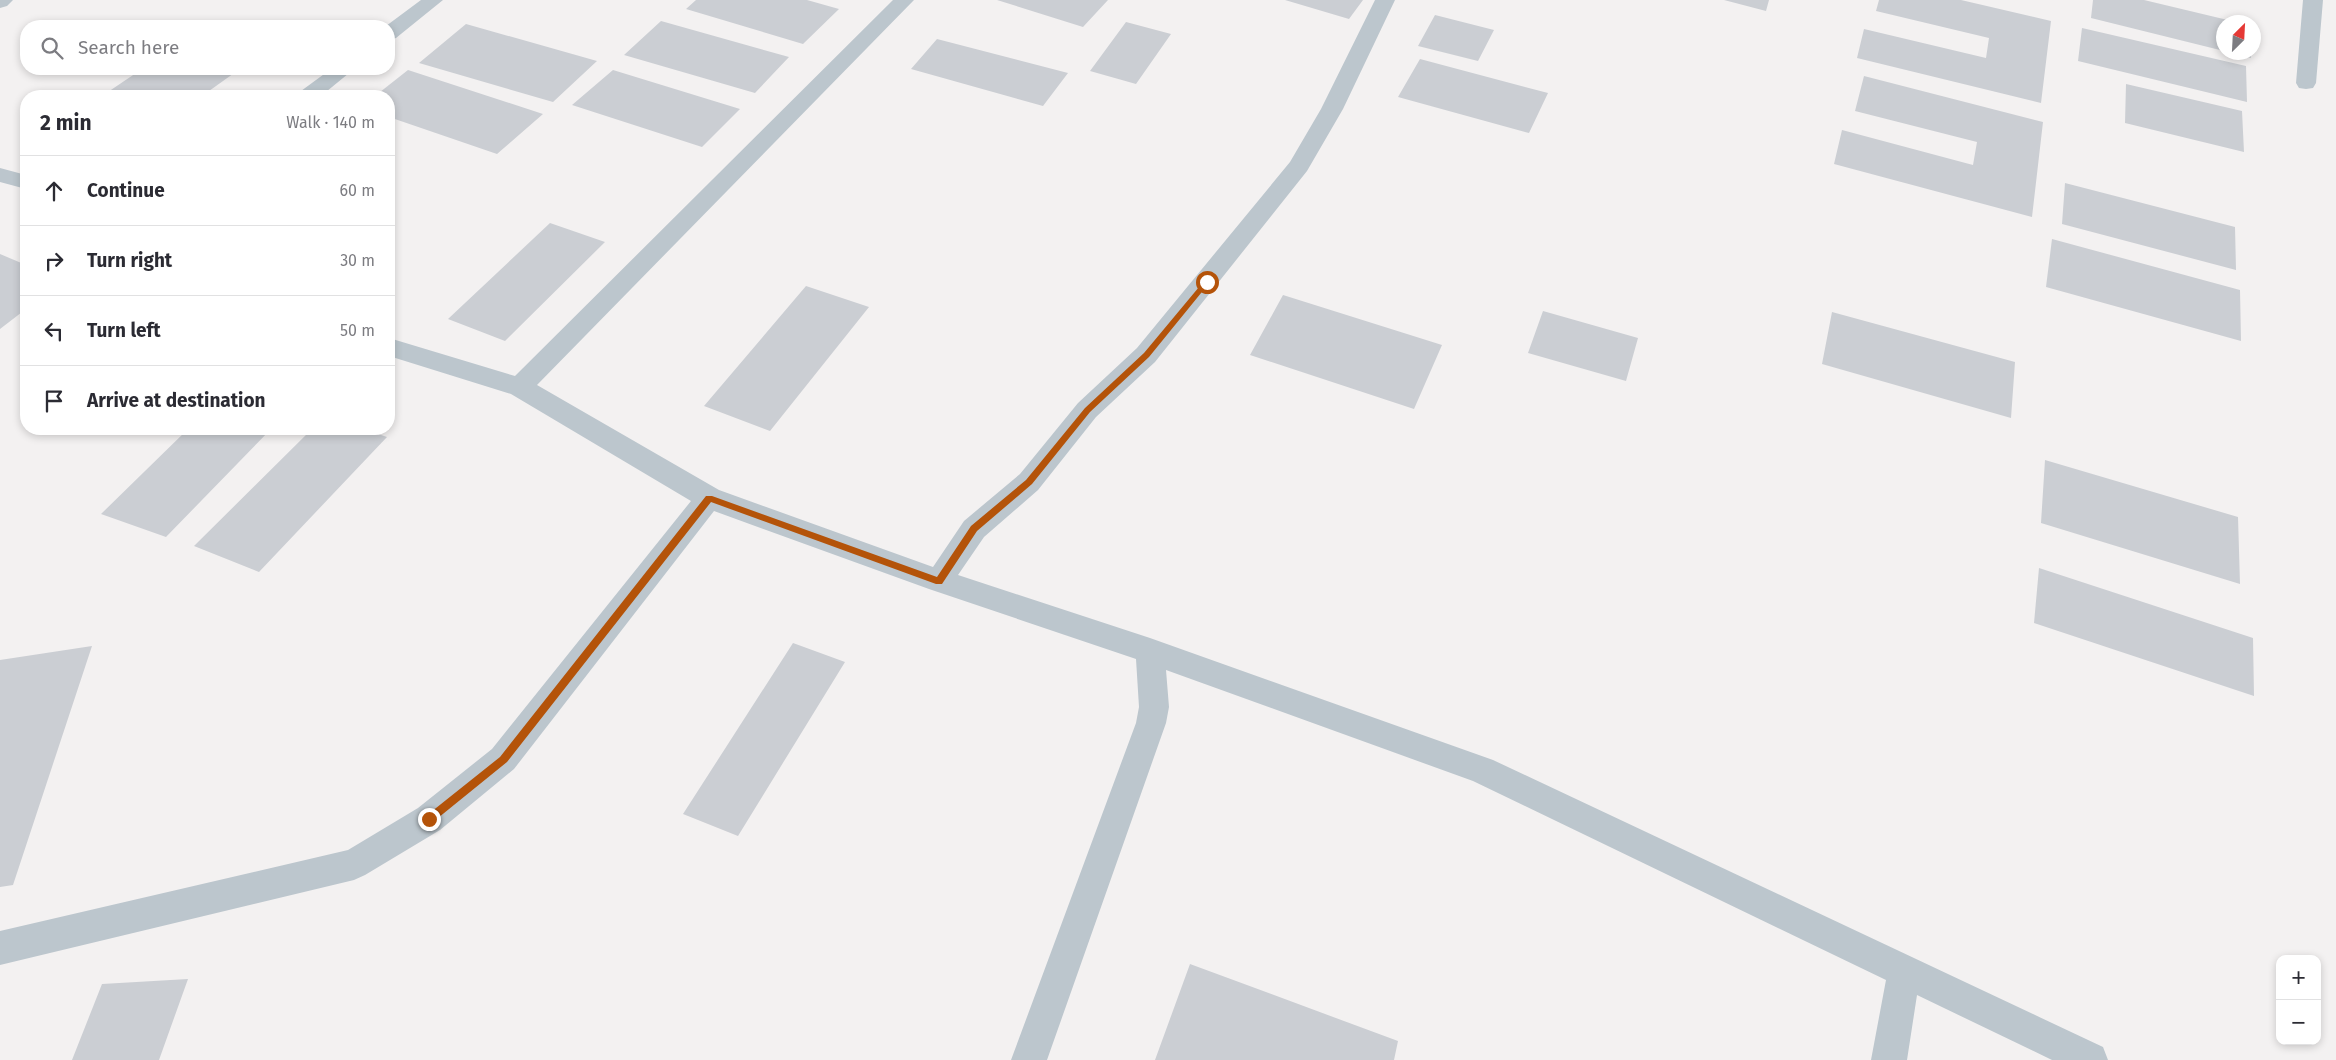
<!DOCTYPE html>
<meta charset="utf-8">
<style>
:root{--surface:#fff;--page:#f7f7f7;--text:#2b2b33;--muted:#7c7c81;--line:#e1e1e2}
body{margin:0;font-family:"Fira Sans",sans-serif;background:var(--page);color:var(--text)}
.controls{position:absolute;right:15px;bottom:15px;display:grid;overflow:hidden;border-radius:10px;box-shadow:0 2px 8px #0003}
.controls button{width:45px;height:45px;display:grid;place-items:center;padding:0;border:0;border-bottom:1px solid var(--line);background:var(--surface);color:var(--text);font:25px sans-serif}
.compass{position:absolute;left:2216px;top:15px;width:45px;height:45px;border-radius:50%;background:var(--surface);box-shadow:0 2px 8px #0003;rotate:24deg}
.stop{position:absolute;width:15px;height:15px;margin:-11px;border:4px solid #b45309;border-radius:50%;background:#fff}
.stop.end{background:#b45309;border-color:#fff;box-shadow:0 1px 5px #0008}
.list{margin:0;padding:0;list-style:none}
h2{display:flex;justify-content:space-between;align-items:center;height:65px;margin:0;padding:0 20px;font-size:21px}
h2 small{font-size:16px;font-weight:400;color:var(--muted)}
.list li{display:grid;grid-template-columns:32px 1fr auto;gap:15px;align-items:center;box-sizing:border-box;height:70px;padding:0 20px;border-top:1px solid var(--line)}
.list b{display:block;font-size:19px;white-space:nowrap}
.list em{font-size:16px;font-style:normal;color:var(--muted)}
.icon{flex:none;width:28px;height:28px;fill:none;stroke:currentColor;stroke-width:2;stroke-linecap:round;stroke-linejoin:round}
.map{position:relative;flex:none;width:2336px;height:1060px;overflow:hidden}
.search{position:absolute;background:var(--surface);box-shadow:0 2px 8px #0003;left:20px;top:20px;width:375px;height:55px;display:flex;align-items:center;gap:12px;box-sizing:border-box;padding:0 18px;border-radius:20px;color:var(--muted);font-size:19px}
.panel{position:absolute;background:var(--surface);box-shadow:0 2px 8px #0003;left:20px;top:90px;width:375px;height:345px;border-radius:20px}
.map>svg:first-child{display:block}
</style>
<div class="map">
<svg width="2336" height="1060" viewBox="0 0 2336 1060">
<rect width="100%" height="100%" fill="#f3f1f1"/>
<path fill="#cbced3" d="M 696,0 L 807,0 L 839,9 L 803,44 L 686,9 Z
M 997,0 L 1108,0 L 1083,27 Z
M 1285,0 L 1363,0 L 1349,19 Z
M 1724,0 L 1769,0 L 1766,11 Z
M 1879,0 L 1961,0 L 2051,21 L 2041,103 L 1857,58 L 1864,29 L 1986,58 L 1989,38 L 1876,11 Z
M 2093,0 L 2144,0 L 2236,22 L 2224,22 L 2224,51 L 2091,18 Z
M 1435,15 L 1494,30 L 1478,61 L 1418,46 Z
M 661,21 L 789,57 L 755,93 L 624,55 Z
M 1126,22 L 1171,34 L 1136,84 L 1090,71 Z
M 466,24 L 597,61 L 553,102 L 419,63 Z
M 2082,28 L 2246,66 L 2247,102 L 2078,61 Z
M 937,39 L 1068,73 L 1043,106 L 911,69 Z
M 2232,52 L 2251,52 L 2251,58 L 2232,53 Z
M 1420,59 L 1548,93 L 1529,133 L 1398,97 Z
M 142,69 L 231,69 L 237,71 L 202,96 L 102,96 Z
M 408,70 L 543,114 L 497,154 L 389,117 L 389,96 L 375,96 Z
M 613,70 L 740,109 L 702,147 L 572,105 Z
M 1864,76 L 2043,122 L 2032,217 L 1834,164 L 1842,130 L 1973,165 L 1977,142 L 1855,111 Z
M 2126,84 L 2242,111 L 2244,152 L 2125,123 Z
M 2065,183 L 2235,227 L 2236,270 L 2062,224 Z
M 550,223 L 605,242 L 505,341 L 448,319 Z
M 2052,239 L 2240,290 L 2241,341 L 2046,287 Z
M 0,254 L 26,265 L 26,309 L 0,329 Z
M 806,286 L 869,307 L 770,431 L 704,406 Z
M 1283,295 L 1442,345 L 1414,409 L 1250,355 Z
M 1543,311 L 1638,338 L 1626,381 L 1528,353 Z
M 1832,312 L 2015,362 L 2011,418 L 1822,364 Z
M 188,429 L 271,429 L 166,537 L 101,514 Z
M 312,429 L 363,429 L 387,437 L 259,572 L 194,546 Z
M 2045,460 L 2238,517 L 2240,584 L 2041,523 Z
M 2039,568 L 2253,638 L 2254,696 L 2034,623 Z
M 793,643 L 845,662 L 738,836 L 683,814 Z
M 92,646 L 13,885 L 0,887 L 0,660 Z
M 1190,964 L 1398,1041 L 1394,1060 L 1155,1060 Z
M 188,979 L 159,1060 L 72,1060 L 102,984 Z"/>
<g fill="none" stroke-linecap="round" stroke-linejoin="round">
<path fill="#bcc6cd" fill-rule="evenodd" d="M 0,0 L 13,0 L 7,6 L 0,8 Z
M 421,0 L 443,0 L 396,38 L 389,40 L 389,26 L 386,26 Z
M 893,0 L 914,0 L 537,385 L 719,490 L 933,567 L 964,521 L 1020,474 L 1078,403 L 1137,348 L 1290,162 L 1321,109 L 1375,0 L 1395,0 L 1343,109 L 1307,171 L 1155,362 L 1096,417 L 1038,490 L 984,537 L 958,575 L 1150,638 L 1493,760 L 2103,1047 L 2108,1060 L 2052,1060 L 1917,995 L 1907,1060 L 1871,1060 L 1886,980 L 1473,781 L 1166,670 L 1169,707 L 1166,723 L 1047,1060 L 1011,1060 L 1136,723 L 1139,707 L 1136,659 L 929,589 L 714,511 L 514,769 L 440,830 L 365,875 L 354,880 L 0,965 L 0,931 L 348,850 L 418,808 L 492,749 L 691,501 L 511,394 L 389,356 L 389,338 L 515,376 Z
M 2303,0 L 2323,0 L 2316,83 L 2313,88 L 2306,89 L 2299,88 L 2296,83 Z
M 331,69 L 354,69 L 321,96 L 298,96 L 301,91 Z
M 0,168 L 26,175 L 26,189 L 0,182 Z"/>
</g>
<path fill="#b45309" d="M 1204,281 L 1210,282 L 1149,357 L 1090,412 L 1032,484 L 977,531 L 942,584 L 936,584 L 711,502 L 507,762 L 433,822 L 426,822 L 426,816 L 500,757 L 706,496 L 712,496 L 937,577 L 971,526 L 1026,480 L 1085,408 L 1144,353 Z"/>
</svg>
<div class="controls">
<button>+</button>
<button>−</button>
</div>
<svg class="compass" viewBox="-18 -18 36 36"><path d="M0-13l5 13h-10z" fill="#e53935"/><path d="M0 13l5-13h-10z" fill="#7c7c81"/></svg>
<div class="stop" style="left:1207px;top:282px"></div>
<div class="stop end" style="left:429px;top:819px"></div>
<div class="search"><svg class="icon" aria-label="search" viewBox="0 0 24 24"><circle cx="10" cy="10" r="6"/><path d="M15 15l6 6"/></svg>Search here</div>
<section class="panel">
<h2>2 min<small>Walk · 140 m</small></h2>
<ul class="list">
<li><svg class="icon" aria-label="ahead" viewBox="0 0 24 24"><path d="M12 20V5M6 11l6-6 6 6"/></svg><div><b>Continue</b></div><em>60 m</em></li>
<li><svg class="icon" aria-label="right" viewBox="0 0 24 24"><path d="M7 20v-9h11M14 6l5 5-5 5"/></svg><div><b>Turn right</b></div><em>30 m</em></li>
<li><svg class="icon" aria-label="left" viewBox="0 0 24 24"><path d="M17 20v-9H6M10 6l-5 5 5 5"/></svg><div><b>Turn left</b></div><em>50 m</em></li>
<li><svg class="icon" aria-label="arrive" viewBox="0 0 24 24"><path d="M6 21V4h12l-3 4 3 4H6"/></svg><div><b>Arrive at destination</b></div></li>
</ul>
</section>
</div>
